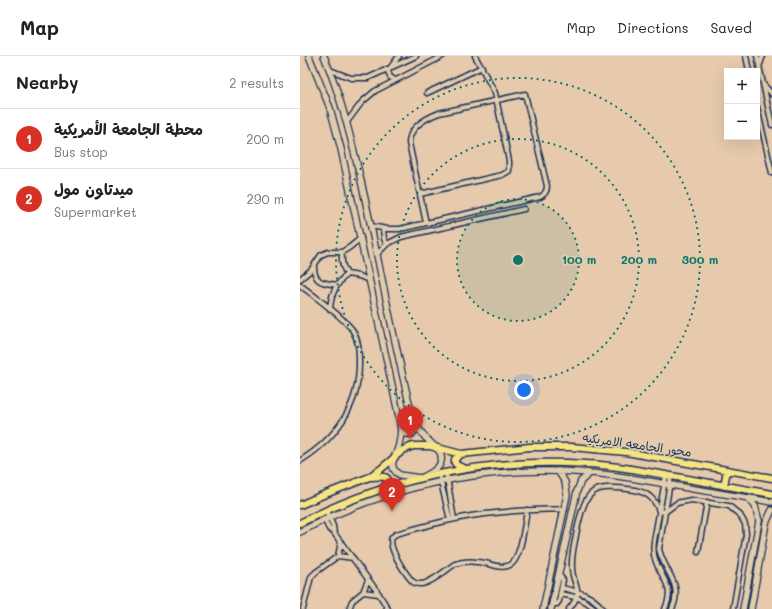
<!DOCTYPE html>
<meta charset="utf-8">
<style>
:root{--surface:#fff;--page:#f6f6f6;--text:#222;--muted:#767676;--line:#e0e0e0;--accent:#d93025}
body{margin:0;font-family:Mali,"Playpen Sans Arabic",sans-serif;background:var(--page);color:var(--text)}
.controls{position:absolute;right:12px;top:12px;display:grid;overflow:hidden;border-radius:0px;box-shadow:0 4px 16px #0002}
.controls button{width:36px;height:36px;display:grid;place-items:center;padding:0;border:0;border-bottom:1px solid var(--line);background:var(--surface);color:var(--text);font:20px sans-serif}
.you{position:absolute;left:224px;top:334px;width:14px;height:14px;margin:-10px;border:3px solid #fff;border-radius:50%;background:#1a73e8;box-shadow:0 0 0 6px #1a73e833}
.badge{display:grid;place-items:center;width:26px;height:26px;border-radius:50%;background:var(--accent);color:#fff;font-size:13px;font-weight:700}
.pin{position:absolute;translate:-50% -33px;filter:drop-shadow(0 1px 2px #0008)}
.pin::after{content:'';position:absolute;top:21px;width:14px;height:12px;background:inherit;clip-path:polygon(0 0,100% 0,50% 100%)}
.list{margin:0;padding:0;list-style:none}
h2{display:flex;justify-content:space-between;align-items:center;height:52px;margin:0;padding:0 16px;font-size:17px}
h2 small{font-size:13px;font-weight:400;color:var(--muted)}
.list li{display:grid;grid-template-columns:26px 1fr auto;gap:12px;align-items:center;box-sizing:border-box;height:60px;padding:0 16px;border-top:1px solid var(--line)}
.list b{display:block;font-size:15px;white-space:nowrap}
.list p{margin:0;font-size:13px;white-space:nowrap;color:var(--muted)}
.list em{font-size:13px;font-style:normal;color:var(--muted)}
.map{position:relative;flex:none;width:472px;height:553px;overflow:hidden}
header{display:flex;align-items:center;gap:24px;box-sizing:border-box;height:56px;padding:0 20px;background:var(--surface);border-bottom:1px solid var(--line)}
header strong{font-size:19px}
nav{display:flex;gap:22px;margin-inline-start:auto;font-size:14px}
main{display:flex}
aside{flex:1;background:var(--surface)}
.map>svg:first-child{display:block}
</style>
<header>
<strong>Map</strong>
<nav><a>Map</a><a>Directions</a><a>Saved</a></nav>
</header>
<main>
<aside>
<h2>Nearby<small>2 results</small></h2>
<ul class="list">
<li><span class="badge">1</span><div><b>محطة الجامعة الأمريكية</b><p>Bus stop</p></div><em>200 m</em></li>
<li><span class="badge">2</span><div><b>ميدتاون مول</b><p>Supermarket</p></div><em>290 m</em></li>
</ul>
</aside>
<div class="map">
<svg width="472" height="553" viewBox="0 0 472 553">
<rect width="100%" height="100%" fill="#e7caac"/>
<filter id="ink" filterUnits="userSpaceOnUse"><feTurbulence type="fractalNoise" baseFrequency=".025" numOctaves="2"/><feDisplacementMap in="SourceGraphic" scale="8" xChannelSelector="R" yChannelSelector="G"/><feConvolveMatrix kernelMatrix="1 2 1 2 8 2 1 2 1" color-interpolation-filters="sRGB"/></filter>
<g filter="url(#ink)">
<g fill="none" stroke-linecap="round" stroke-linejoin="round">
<defs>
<path id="street" d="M 446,0 L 449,15
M 457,0 L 472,69
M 459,11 L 463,0
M 30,14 L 51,22 L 68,22 L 116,0
M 95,24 L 90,21 L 88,15 L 99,0
M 463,28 L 472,38
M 127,37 L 182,11
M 457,51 L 472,117
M 47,66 L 62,46 L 75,35 L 143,0
M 120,138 L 202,119 L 209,115 L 209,105 L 195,37 L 175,0
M 71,170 L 87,173 L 100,173 L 240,141 C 244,139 247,135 247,130 L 225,38 L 139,57 C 126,62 109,71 109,87 L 126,167
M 83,173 L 84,183 L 87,188
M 42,196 C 41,205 42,211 47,218
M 77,198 L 87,188 L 101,181 L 224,153
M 14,211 C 14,227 24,227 37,229
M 0,223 L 11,214 L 21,199 L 28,196 L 42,196 L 50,191 L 61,182
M 0,229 C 14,240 44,261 53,275 C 59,285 59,296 59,308 C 59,351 35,383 0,405
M 30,253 C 31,238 36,228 47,218 L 59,220 L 69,224
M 146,416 L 154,463
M 139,418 L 150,464
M 371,420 L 359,493 C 364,516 384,528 372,553
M 26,454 L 33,470 L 34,477
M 227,454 C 225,466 221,504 210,509 C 203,513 193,509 185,507 C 175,505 165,504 155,508 C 147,513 129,529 120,528 C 117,528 114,527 112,525 C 105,517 87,491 92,481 L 96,478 C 128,469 161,460 195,457 C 218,454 241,454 265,453
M 24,463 L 29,473 L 34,477 L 79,538 L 88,553
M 398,496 L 407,446
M 38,500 L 41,486
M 262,532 C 279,536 292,539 303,553
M 63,536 L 79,538
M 260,538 C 274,540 285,543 295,553
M 253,548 L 257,548 L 259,545 L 263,524 L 259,519
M 3,553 L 11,521 L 16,516 L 38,500 L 53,502
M 49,553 L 52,545 L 63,536 L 68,524
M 269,553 C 286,533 272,531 272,511 C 271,499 275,486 277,474 C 286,432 292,428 335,434 C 348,437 355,443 359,455 L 365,456 L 377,447 L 391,444 L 429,450 L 440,459 L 445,468 L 446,478 L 433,553
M 365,553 C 375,531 363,525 356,506 C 353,499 353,492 354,485 L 366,419"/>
<path id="secondary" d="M 9,0 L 30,52 L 41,93 L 100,366 C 101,373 101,380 99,388 C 97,400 85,410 100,419 L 120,422
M 24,0 C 41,41 51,82 61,125 C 79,204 93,284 113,363 L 115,368 L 125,381 L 140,396 C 145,409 135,415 125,420
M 101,375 L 105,378 L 112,378 L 115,374 L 115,368
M 0,476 C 87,429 191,408 290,417 C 317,419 344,424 371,429 C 404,435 438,440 472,446
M 243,553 L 267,439 L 265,426 L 258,415
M 251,553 L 277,435 L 281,425 L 290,417
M 443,553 L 459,465 L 455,450 L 449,443
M 451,553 L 466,467 L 472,454"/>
<path id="primary" d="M 161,398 L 155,403 L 155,407 L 158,410 L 164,412
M 71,421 C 81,420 95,419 83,432
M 424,430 L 427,414
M 0,449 L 23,439 L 67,422 L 81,413 L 103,394 L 113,390 L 130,390 L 161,398 L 230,391 L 272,391 L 326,396 L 472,422
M 0,467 C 88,422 188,401 287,408 C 315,409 343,415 371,420 C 404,426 438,432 472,438"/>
</defs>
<use href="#street" stroke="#1b2f5e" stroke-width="7"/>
<use href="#secondary" stroke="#1b2f5e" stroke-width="8"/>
<use href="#primary" stroke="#1b2f5e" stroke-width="9"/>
<use href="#street" stroke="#dfcdab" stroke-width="4"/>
<use href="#secondary" stroke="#dfcdab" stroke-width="5.5"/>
<use href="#primary" stroke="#f6e381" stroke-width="6"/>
</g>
</g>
<circle cx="218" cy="204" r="61" fill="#0f766e" fill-opacity=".12"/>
<g fill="none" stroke="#0f766e" stroke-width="2" stroke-dasharray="2 4">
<circle cx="218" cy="204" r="61"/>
<circle cx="218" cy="204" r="121"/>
<circle cx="218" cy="204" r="182"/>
</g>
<g text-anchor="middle" stroke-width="3.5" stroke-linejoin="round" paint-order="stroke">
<g font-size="12" fill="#1b2f5e" stroke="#dfcdab">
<text transform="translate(337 389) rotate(8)" y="4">محور الجامعه الامريكيه</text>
</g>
</g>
<circle cx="218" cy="204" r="6" fill="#0f766e" stroke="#dfcdab" stroke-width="2"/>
<g font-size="12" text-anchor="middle" font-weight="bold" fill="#0f766e" stroke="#dfcdab" stroke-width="3.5" stroke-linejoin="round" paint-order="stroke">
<text x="279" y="208">100 m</text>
<text x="339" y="208">200 m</text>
<text x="400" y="208">300 m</text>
</g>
</svg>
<div class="controls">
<button>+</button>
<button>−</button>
</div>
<div class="you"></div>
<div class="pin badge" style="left:110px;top:383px">1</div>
<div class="pin badge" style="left:92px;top:455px">2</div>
</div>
</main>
